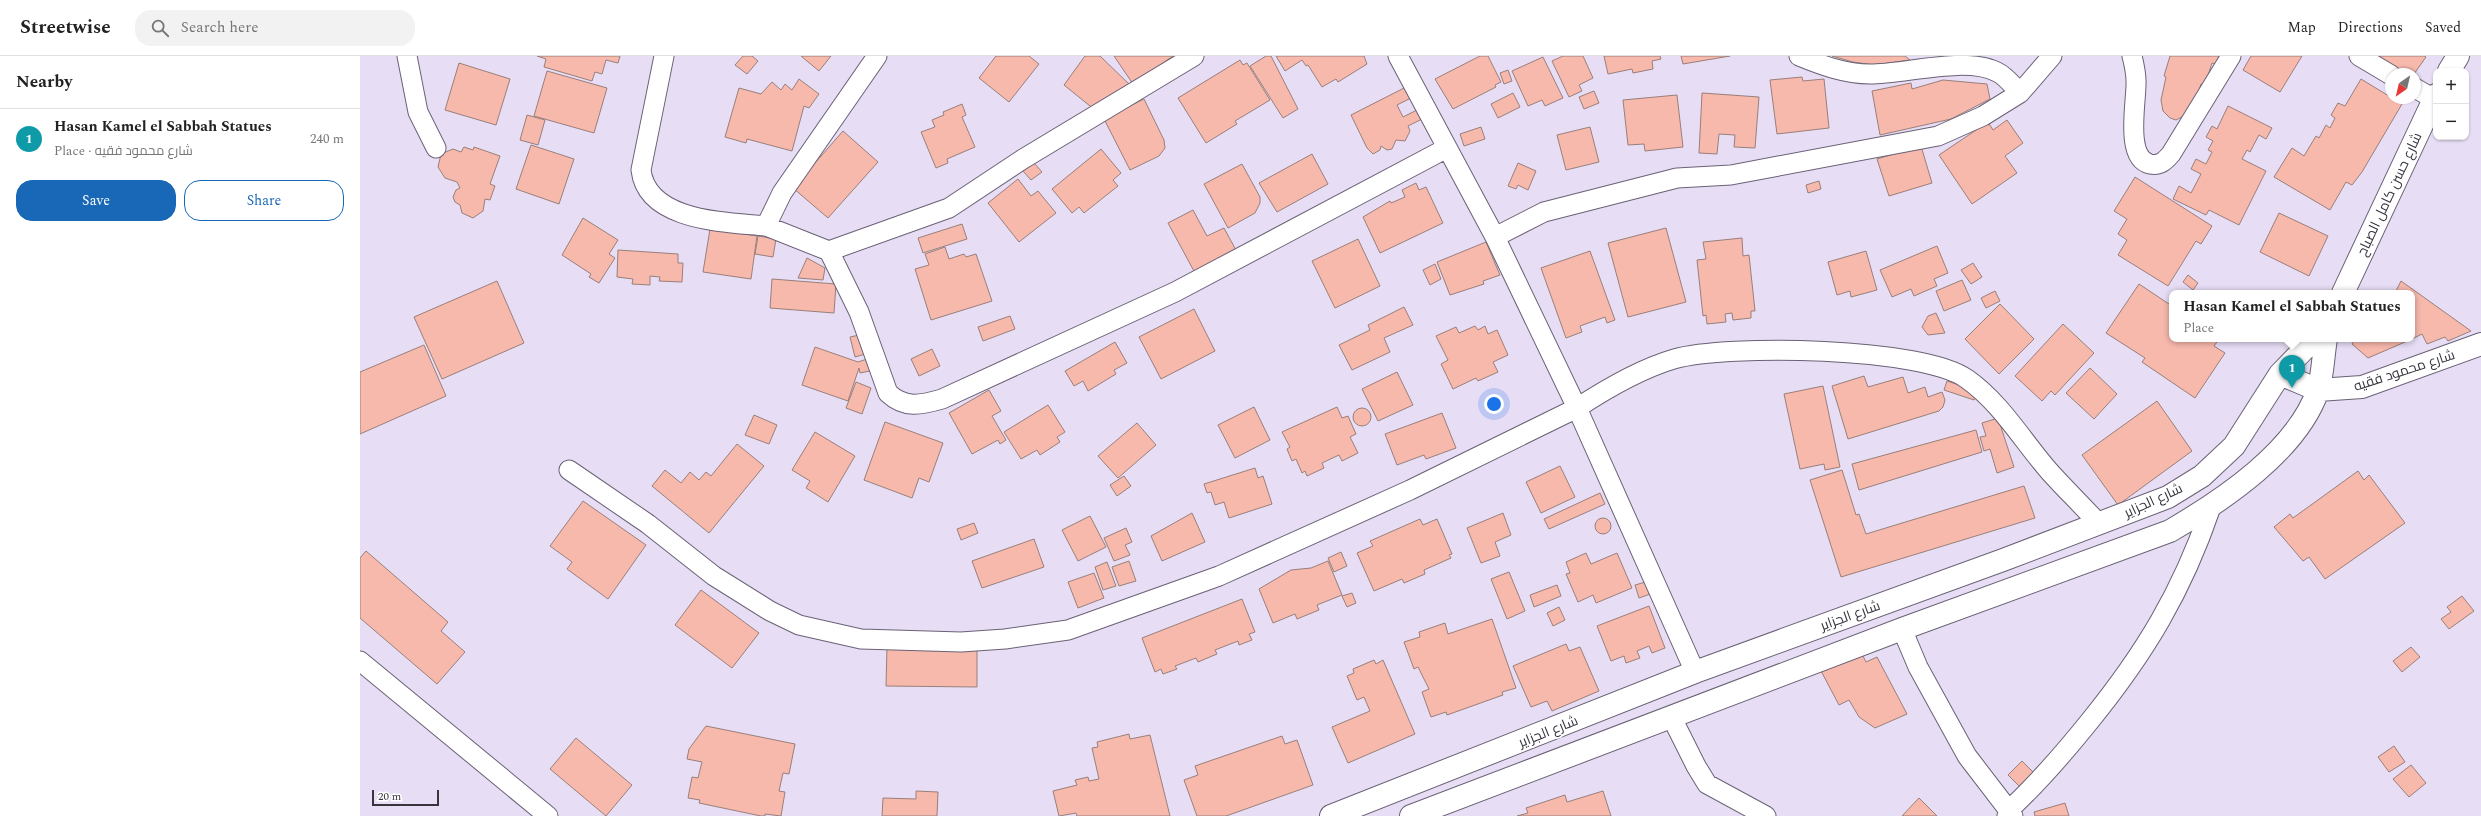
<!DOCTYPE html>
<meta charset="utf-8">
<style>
:root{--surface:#fff;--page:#f2f2f2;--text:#222;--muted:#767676;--line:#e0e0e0;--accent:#1968b7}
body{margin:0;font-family:Spectral,Cairo,serif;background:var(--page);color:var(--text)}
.controls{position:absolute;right:12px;top:12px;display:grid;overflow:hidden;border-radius:8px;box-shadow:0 1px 3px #0004}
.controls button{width:36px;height:36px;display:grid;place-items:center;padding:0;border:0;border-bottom:1px solid var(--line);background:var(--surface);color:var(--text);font:20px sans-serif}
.compass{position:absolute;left:2025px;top:12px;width:36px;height:36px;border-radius:50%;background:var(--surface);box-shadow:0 1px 3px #0004;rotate:214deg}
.scale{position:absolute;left:12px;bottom:10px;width:67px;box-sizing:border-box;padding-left:4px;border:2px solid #38343e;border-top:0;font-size:11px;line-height:14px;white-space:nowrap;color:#38343e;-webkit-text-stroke:3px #fff;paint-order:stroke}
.you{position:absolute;left:1134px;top:348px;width:14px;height:14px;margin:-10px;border:3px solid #fff;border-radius:50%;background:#1a73e8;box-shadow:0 0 0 6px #1a73e833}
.badge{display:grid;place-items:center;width:26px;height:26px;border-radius:50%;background:var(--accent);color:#fff;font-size:13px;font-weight:700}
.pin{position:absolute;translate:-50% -33px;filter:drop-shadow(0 1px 2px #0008)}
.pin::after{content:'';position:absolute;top:21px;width:14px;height:12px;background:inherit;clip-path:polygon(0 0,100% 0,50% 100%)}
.popup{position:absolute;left:1809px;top:234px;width:246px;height:52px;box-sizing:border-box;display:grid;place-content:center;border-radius:8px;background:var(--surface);filter:drop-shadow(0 1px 3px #0005);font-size:13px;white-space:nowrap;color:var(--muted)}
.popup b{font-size:15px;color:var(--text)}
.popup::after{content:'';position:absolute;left:50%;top:100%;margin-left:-8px;border:8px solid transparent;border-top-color:var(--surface)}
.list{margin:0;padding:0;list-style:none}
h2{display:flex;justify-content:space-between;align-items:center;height:52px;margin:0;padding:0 16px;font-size:17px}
h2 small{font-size:13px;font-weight:400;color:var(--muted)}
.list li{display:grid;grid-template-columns:26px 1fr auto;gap:12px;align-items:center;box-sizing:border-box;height:60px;padding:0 16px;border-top:1px solid var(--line)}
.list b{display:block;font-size:15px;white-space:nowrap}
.list p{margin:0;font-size:13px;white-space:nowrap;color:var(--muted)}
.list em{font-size:13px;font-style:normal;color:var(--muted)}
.actions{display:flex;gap:8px;padding:12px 16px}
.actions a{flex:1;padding:9px 0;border:1px solid var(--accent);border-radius:16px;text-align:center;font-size:14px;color:var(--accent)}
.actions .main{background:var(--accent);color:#fff}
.icon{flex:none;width:22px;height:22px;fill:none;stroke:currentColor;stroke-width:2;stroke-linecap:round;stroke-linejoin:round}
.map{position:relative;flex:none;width:2121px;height:760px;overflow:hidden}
header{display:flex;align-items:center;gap:24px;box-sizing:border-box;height:56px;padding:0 20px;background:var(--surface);border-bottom:1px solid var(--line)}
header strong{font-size:19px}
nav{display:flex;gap:22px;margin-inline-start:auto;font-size:14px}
.search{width:280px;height:36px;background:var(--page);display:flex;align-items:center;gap:10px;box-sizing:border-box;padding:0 14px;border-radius:16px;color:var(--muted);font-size:15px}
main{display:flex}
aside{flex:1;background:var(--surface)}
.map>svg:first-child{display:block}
</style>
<header>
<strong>Streetwise</strong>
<div class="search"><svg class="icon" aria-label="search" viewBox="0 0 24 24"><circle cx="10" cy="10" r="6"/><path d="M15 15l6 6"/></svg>Search here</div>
<nav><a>Map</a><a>Directions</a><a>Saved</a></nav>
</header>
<main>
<aside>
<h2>Nearby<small></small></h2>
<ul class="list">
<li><span class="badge" style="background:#0f9aa8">1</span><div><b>Hasan Kamel el Sabbah Statues</b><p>Place · شارع محمود فقيه</p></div><em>240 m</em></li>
</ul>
<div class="actions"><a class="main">Save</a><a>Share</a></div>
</aside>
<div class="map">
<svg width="2121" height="760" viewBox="0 0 2121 760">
<rect width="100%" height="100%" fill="#e7ddf5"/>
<path fill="#f8b9ad" stroke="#997f7a" d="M 177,0 L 260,0 L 258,7 L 246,4 L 242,18 L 235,16 L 232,25 L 184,11 L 186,3 Z
M 383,0 L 392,0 L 398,5 L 387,18 L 375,9 Z
M 441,0 L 471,0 L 459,15 Z
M 636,0 L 669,0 L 679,8 L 649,46 L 619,22 Z
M 725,0 L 740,0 L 770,29 L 735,54 L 704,29 Z
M 754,0 L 813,0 L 773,28 Z
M 906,0 L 911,0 L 938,53 L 923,62 L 890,10 Z
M 916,0 L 1004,0 L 1007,8 L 978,26 L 976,23 L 962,31 L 948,9 L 946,10 L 942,4 L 925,15 Z
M 1120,0 L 1128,0 L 1141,26 L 1135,29 L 1136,31 L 1093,53 L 1075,23 Z
M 1203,0 L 1223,0 L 1233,22 L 1219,29 L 1222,35 L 1209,41 L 1192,5 Z
M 1244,0 L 1300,0 L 1301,3 L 1292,5 L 1293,13 L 1273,17 L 1272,13 L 1248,18 Z
M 1321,0 L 1370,0 L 1323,8 Z
M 1472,0 L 1545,0 L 1550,4 L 1514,9 L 1493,6 Z
M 1810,0 L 1859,0 L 1857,8 L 1852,7 L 1845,29 L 1841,28 L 1835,47 L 1826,59 L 1816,64 L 1810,62 L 1803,55 L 1801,44 L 1806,21 L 1804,20 Z
M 1891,0 L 1942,0 L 1920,36 L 1883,14 Z
M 2016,0 L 2064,0 L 2066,1 L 2054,18 L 2041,18 Z
M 1183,1 L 1203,42 L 1185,50 L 1182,44 L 1168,50 L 1152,15 Z
M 880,4 L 883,9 L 887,7 L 910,44 L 875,65 L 877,68 L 846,87 L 818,42 Z
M 99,7 L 150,23 L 136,69 L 85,54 Z
M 1148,14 L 1152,25 L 1144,28 L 1140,17 Z
M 187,15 L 247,32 L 234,77 L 174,60 Z
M 1442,21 L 1443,25 L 1464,23 L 1469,72 L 1417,78 L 1410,24 Z
M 439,23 L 459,38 L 449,52 L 444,50 L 432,95 L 387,83 L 386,87 L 365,81 L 379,32 L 401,38 L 412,26 L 421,34 L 425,28 L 432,34 Z
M 2001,23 L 2042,48 L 2002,116 L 1992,129 L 1986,126 L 1970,154 L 1914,121 L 1932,92 L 1944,100 L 1956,80 L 1959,82 L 1966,69 L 1970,72 L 1975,62 L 1971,59 L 1978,47 L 1985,50 Z
M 1583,24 L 1627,28 L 1630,43 L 1591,63 L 1520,79 L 1512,35 L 1551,27 L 1552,33 Z
M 1046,31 L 1051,42 L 1037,49 L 1043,61 L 1059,53 L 1064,62 L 1048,70 L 1050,75 L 1045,85 L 1036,84 L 1032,93 L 1027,94 L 1021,90 L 1020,94 L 1013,98 L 1007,92 L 991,59 Z
M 1234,35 L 1239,47 L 1224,53 L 1219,41 Z
M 1153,37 L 1160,51 L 1138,62 L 1131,48 Z
M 1342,37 L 1399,41 L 1395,92 L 1374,91 L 1375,79 L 1359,78 L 1357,98 L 1339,97 Z
M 1317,39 L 1323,91 L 1285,95 L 1284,88 L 1268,89 L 1263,44 Z
M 784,43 L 804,84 L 805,92 L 799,100 L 770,114 L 744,63 Z
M 602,48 L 606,59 L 602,61 L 615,91 L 587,103 L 588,107 L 576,112 L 561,76 L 575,71 L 572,64 L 584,59 L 583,56 Z
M 1868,50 L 1912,72 L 1906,83 L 1899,79 L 1890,96 L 1887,94 L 1882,103 L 1906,115 L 1879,169 L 1849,154 L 1846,159 L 1813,143 L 1819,130 L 1831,137 L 1841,118 L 1831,113 L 1836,103 L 1846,108 L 1852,96 L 1848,94 L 1853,85 L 1846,81 L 1852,70 L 1857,73 Z
M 167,59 L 185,64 L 178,89 L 160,84 Z
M 1647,64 L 1663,87 L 1645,100 L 1657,117 L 1612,148 L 1579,99 L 1628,66 L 1633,74 Z
M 1121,71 L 1125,83 L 1104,90 L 1100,78 Z
M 1230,71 L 1239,106 L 1206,114 L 1197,79 Z
M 483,75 L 518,106 L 468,162 L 433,132 Z
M 171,89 L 214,103 L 199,148 L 156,133 Z
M 1561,90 L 1572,127 L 1529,140 L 1517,103 Z
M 104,91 L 113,94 L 114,91 L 140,100 L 130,128 L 135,130 L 130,144 L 125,143 L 123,155 L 113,162 L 102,157 L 100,149 L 95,146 L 93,141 L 96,134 L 100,132 L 97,126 L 85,122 L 78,111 L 81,98 L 93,93 L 101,96 Z
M 741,93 L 761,117 L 753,124 L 758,130 L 724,157 L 719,151 L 712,157 L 692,133 Z
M 952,98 L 968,128 L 917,156 L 899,127 Z
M 674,107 L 682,116 L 671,124 L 663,115 Z
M 1158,107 L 1176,115 L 1168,134 L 1158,129 L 1156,133 L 1148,130 Z
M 882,108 L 900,141 L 900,147 L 895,157 L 868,172 L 844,128 Z
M 1775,121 L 1852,170 L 1841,188 L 1836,185 L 1808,230 L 1758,199 L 1767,184 L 1758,178 L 1767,163 L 1754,155 Z
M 658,123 L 671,140 L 678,135 L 696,157 L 659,186 L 628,147 Z
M 1459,125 L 1461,133 L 1448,137 L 1446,129 Z
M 1056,127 L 1059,134 L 1066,131 L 1083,167 L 1020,197 L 1003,161 L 1030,145 L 1031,147 L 1045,141 L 1042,134 Z
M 833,154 L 847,180 L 864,172 L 877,196 L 835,217 L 808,167 Z
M 1919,157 L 1968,180 L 1949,220 L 1900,196 Z
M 223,162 L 258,184 L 249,198 L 255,202 L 239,227 L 229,221 L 231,218 L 202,199 Z
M 602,168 L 607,183 L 563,197 L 558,182 Z
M 1306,172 L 1326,246 L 1268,261 L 1248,187 Z
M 350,173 L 397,180 L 391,223 L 343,216 Z
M 398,180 L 416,183 L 413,201 L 395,198 Z
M 1382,182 L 1383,200 L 1389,199 L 1395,255 L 1391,255 L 1391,262 L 1373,264 L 1372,257 L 1365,258 L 1366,266 L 1347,268 L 1346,259 L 1343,260 L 1337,204 L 1346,203 L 1343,186 Z
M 998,183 L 1020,230 L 975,252 L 952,205 Z
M 1126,186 L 1140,219 L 1123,225 L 1124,228 L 1090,239 L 1077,206 Z
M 1577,190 L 1588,217 L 1574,223 L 1577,230 L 1554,240 L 1551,233 L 1532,241 L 1520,214 Z
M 585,191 L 589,203 L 604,198 L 606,201 L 616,198 L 632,245 L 571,264 L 555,213 L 569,209 L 565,198 Z
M 258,194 L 318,198 L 318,207 L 323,207 L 322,226 L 299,225 L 300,221 L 290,220 L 290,229 L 272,228 L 273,223 L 257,221 Z
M 1230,195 L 1255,264 L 1247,267 L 1245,261 L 1220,270 L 1222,276 L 1206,282 L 1181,212 Z
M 1506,195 L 1517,234 L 1491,241 L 1490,235 L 1477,239 L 1468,206 Z
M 447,202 L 465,212 L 463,224 L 438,222 Z
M 1613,207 L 1622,221 L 1611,228 L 1601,214 Z
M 1075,208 L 1081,223 L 1070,229 L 1063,214 Z
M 1828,219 L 1838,227 L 1833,234 L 1823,226 Z
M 412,223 L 476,228 L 474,257 L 410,252 Z
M 1602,224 L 1611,244 L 1584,255 L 1576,235 Z
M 137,225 L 164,287 L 82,323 L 54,261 Z
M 2041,225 L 2111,275 L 2088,285 L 2085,281 L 2067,288 L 2062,278 L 2052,283 L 2052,237 L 2035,237 Z
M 1779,228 L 1812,250 L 1812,283 L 1859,283 L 1854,290 L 1865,297 L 1835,342 L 1782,306 L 1785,302 L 1746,277 Z
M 1635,235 L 1640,245 L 1626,252 L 1621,242 Z
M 1640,248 L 1674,283 L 1639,318 L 1605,283 Z
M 1044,251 L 1053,269 L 1024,282 L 1030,296 L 992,314 L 979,289 L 1010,274 L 1008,269 Z
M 834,253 L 855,295 L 801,323 L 779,281 Z
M 1576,257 L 1585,277 L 1568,279 L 1562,271 L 1568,260 Z
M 650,260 L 655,273 L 623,285 L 618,271 Z
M 1703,268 L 1734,297 L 1695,339 L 1691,335 L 1682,345 L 1655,320 Z
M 1115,270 L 1118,274 L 1125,270 L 1128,278 L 1137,274 L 1148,299 L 1133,306 L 1138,316 L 1118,325 L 1116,322 L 1093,333 L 1081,308 L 1088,304 L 1076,280 L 1096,271 L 1099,277 Z
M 504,278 L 509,297 L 495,301 L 490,281 Z
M 1995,283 L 2052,283 L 2008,302 L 1992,288 Z
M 755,286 L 767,307 L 754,314 L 756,318 L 728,335 L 723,325 L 714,330 L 705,315 Z
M 64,289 L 86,340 L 0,378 L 0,316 Z
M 455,291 L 498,306 L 513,301 L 515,314 L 500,317 L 499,312 L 488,345 L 442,329 Z
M 572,293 L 580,310 L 559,320 L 551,303 Z
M 1730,312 L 1757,338 L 1734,363 L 1706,337 Z
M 1037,316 L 1053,349 L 1018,365 L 1002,333 Z
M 1504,320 L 1508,331 L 1543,321 L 1548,337 L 1565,331 L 1568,341 L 1582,336 L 1585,344 L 1583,351 L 1579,355 L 1488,383 L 1472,330 Z
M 1587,325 L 1617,335 L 1614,344 L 1584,334 Z
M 496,326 L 511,332 L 502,358 L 486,352 Z
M 1463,330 L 1480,411 L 1465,414 L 1464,408 L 1440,413 L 1424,338 Z
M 629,334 L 641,355 L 632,360 L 646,384 L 640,388 L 638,384 L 612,398 L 589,357 Z
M 1797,345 L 1832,395 L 1758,449 L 1722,399 Z
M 688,349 L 705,376 L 697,381 L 700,386 L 680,399 L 677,394 L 661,403 L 644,376 Z
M 894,351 L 910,384 L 875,402 L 858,369 Z
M 977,351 L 982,362 L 988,360 L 996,378 L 990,381 L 998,397 L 982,405 L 979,399 L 962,407 L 964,412 L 947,420 L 945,415 L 942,417 L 936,403 L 932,405 L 927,393 L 930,391 L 922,376 Z
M993 361a9 9 0 1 1 18 0a9 9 0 1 1-18 0Z
M 1082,357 L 1096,392 L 1066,403 L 1064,399 L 1037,409 L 1025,378 Z
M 394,359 L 417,369 L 409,388 L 385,379 Z
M 1638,362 L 1654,411 L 1637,417 L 1630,393 L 1624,395 L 1620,381 L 1626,380 L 1622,367 Z
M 525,366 L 583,387 L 569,426 L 559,422 L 552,442 L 504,424 Z
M 777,367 L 796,389 L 758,422 L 738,400 Z
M 1616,374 L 1622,396 L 1499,434 L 1492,408 Z
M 455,376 L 495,400 L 468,446 L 446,432 L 450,425 L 432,414 Z
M 377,388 L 404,410 L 349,477 L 292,430 L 305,414 L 321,427 L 330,416 L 339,424 L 346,416 L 351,420 Z
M 1200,410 L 1215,441 L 1181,457 L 1166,426 Z
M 895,412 L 898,422 L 903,420 L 912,448 L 869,462 L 864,446 L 855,449 L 851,436 L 847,437 L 844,428 Z
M 1482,414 L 1496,459 L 1499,458 L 1506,478 L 1664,430 L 1675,462 L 1481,521 L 1450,424 Z
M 1998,415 L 2004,424 L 2009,419 L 2045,467 L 1965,523 L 1949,501 L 1943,505 L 1914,471 L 1930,458 L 1933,462 Z
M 764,420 L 771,430 L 757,440 L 750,429 Z
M 1240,437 L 1245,448 L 1189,473 L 1184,463 Z
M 223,445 L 286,489 L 248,543 L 207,513 L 212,506 L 190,490 Z
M 832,457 L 845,486 L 802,505 L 791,480 Z
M 1143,457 L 1151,479 L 1135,486 L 1140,500 L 1121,507 L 1107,472 Z
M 730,460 L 746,491 L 718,505 L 702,474 Z
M1235 470a8 8 0 1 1 16 0a8 8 0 1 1-16 0Z
M 1060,463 L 1063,469 L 1077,463 L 1092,498 L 1089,499 L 1091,502 L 1064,514 L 1065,518 L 1044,527 L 1042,523 L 1014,535 L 997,497 L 1013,490 L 1010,485 Z
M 614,467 L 618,477 L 601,484 L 597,473 Z
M 766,472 L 772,486 L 765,489 L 770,499 L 754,505 L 744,482 Z
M 674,483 L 684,511 L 622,532 L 612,505 Z
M 6,495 L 88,566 L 81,575 L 105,596 L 77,628 L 0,562 L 0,502 Z
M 981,496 L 987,510 L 974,516 L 968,502 Z
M 1226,497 L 1231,508 L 1257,497 L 1272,532 L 1236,547 L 1233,539 L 1218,546 L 1206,518 L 1210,517 L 1206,506 Z
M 769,505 L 776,525 L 759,530 L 752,511 Z
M 968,505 L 982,539 L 957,549 L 959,554 L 937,563 L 935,558 L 913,567 L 899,533 L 931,514 L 951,512 Z
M 747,506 L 756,530 L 743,534 L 735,511 Z
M 1149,516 L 1165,555 L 1147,563 L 1131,523 Z
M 734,517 L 744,542 L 718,552 L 708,526 Z
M 1289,525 L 1293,537 L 1279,542 L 1275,529 Z
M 1197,529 L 1201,540 L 1174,551 L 1170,539 Z
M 341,534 L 399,577 L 372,612 L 315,569 Z
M 992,537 L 996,547 L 987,551 L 982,540 Z
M 2102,540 L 2114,555 L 2089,573 L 2081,563 L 2091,556 L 2087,551 Z
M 882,543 L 895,576 L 889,578 L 892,584 L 879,589 L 878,585 L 855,594 L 857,598 L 838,606 L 836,602 L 815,610 L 817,613 L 803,618 L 801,613 L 795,616 L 782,582 Z
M 1289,550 L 1305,592 L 1292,597 L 1289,590 L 1277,595 L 1280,602 L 1266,607 L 1264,600 L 1251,605 L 1237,570 Z
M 1199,551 L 1205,564 L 1193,570 L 1187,557 Z
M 1132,563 L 1156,632 L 1142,636 L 1143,639 L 1087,659 L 1086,656 L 1071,661 L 1062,636 L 1069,633 L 1058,611 L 1054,613 L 1044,586 L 1060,581 L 1059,576 L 1085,567 L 1088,578 Z
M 1206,588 L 1209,595 L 1220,591 L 1239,635 L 1192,655 L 1187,645 L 1171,651 L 1153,610 Z
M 2051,591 L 2060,601 L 2042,616 L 2033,605 Z
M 527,592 L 617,594 L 617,631 L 526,630 Z
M 1500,594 L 1506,606 L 1517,601 L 1547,658 L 1515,672 L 1499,661 L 1489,644 L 1479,649 L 1461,615 Z
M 1014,604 L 1016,608 L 1023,604 L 1055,678 L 988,707 L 972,671 L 1010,655 L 1004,641 L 997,644 L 987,620 L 994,617 L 993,613 Z
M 346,670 L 435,688 L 429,718 L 423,717 L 419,735 L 425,736 L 421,760 L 405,758 L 405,760 L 401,760 L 339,747 L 340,744 L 328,742 L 332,721 L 338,722 L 342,706 L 327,703 L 329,693 Z
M 769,678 L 770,683 L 790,679 L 810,760 L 717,760 L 716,757 L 699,760 L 693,735 L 717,729 L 715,724 L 728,721 L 729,725 L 739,723 L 732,692 L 738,691 L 737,686 Z
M 922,680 L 925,688 L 937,684 L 953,729 L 866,760 L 837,760 L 824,724 L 838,719 L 835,710 Z
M 216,682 L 272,729 L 246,760 L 190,713 Z
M 2034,690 L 2045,706 L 2029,716 L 2018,701 Z
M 1662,705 L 1675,718 L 1661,732 L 1648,719 Z
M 2051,709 L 2066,727 L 2049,741 L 2033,723 Z
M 556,735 L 578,736 L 577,760 L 522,760 L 523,742 L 556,743 Z
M 1243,735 L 1251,760 L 1157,760 L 1168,757 L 1166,752 L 1205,739 L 1207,746 Z
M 1559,742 L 1577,760 L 1542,760 Z
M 1705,747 L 1709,760 L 1675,760 L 1674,756 Z"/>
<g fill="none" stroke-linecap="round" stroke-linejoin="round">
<defs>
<path id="minor" d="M 47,0 L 58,56 L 76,92
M 304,0 L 281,114 C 287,166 367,166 406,170
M 517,0 L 422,137 L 406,170 L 469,195 L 589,152 L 663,103 L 834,0
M 1038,0 L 1135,181 L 1217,352 L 1335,616
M 1439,0 C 1461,9 1485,18 1510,18 C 1545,18 1606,0 1637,16 C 1646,20 1653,30 1660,37
M 1772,0 C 1774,8 1776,16 1776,25 C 1777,44 1764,102 1790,108 C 1800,110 1805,105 1811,98 L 1871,0
M 1999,0 L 2031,19
M 2055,32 L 2074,43
M 1135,181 L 1184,156 L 1317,122 L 1371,119 L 1578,80 L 1623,60 L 1660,37 L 1692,0
M 469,195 L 499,256 L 528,337 C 545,353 561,349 582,343 L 815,236 L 1087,92
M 209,414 L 288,468 L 354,520 L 410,555 L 439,569 L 501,583 L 601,586 L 645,583 L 708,574 L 859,520 L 1050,434 L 1217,352 C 1246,333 1280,313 1314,303 C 1367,288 1563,291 1607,323 C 1641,347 1662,384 1689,415 C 1705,433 1723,450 1739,468
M 1542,573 L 1558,611 L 1607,700 L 1653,760
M 0,605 L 188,760
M 1312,662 L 1336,710 L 1347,728 L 1406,760
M 1647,760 L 1650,753 C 1679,726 1704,697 1729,666 C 1785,597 1822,536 1851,451"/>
<path id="primary" d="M 2089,15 L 2098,0
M 1983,237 L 2076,39
M 1920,318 L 1958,334 L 2002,331 L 2121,288
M 971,760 L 1335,616 L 1643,504 L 1808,441 L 1842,420 L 1874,390 L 1920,318 L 1954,283
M 1051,760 L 1542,573 L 1810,475 C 1863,444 1937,395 1958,334 C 1963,319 1963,299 1966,283"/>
</defs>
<use href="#minor" stroke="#6a6175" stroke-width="21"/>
<use href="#primary" stroke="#6a6175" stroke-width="24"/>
<use href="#minor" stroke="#fff" stroke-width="19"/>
<use href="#primary" stroke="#fff" stroke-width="22"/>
</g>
<g text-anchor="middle" stroke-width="3.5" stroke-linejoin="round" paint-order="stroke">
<g font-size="14" fill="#38343e" stroke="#fff">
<text transform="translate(2029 138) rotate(-65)" y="5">شارع حسن كامل الصباح</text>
<text transform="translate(2044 314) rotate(-18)" y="5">شارع محمود فقيه</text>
<text transform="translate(1793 444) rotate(-25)" y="5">شارع الجزاير</text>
<text transform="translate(1490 559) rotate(-20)" y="5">شارع الجزاير</text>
<text transform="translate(1188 675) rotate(-22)" y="5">شارع الجزاير</text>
</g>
</g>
</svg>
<div class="controls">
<button>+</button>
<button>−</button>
</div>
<svg class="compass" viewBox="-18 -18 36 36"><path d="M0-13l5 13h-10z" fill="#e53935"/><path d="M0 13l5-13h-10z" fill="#767676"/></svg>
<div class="scale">20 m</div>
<div class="you"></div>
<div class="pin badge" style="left:1932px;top:332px;background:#0f9aa8">1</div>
<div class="popup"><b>Hasan Kamel el Sabbah Statues</b>Place</div>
</div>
</main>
